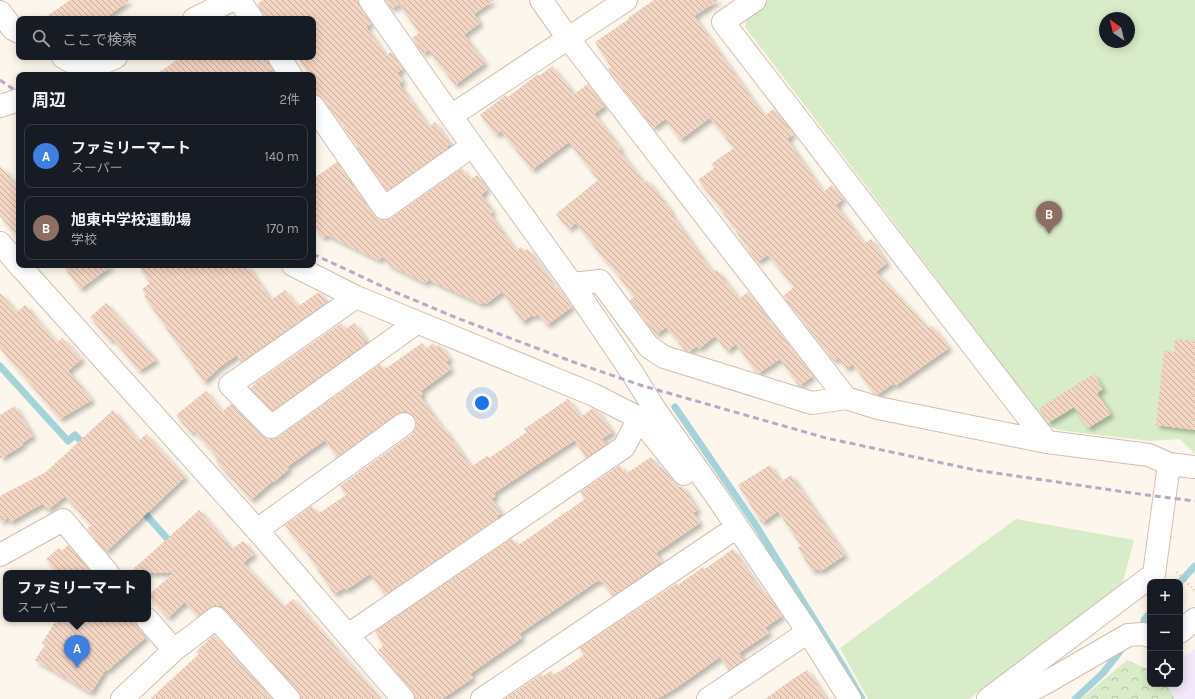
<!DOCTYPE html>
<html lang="ja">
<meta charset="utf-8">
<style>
:root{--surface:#171b24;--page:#242831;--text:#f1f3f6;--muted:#9ea1a6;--line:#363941;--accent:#1a73e8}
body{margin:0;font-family:Karla,"Noto Sans JP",sans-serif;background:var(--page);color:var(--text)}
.controls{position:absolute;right:12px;bottom:12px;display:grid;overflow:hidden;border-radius:8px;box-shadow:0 2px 10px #0003}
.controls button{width:36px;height:36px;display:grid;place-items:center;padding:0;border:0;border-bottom:1px solid var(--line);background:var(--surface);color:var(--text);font:20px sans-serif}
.compass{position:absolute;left:1099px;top:12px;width:36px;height:36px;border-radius:50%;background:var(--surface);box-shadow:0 2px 10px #0003;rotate:325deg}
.you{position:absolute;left:482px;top:403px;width:14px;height:14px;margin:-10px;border:3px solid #fff;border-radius:50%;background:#1a73e8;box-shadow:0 0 0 6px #1a73e833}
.badge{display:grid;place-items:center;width:26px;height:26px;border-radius:50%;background:var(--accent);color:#fff;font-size:13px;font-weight:700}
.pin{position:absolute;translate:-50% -33px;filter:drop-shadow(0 1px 2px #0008)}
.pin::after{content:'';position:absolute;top:21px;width:14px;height:12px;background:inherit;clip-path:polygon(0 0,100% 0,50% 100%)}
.popup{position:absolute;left:3px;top:570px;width:148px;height:52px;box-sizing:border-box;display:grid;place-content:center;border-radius:8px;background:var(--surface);filter:drop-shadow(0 1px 3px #0005);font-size:13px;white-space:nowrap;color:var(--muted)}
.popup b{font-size:15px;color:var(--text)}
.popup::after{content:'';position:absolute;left:50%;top:100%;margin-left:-8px;border:8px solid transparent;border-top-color:var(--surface)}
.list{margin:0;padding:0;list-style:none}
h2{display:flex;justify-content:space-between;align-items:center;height:52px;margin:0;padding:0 16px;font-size:17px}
h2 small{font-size:13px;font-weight:400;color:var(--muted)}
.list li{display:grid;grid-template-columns:26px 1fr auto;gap:12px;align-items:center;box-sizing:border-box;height:64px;margin:0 8px 8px;padding:0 8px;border:1px solid var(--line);border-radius:8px}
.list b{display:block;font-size:15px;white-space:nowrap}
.list p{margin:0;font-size:13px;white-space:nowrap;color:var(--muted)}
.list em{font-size:13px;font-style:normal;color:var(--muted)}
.icon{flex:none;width:22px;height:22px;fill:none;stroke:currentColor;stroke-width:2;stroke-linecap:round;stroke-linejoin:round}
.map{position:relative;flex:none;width:1195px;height:699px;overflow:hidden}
.search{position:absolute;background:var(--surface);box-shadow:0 2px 10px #0003;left:16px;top:16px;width:300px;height:44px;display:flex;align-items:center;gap:10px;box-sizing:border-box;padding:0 14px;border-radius:8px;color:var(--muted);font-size:15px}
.panel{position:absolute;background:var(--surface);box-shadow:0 2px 10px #0003;left:16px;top:72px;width:300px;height:196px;border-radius:8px}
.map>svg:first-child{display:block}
</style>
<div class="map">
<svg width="1195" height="699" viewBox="0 0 1195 699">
<defs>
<pattern id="forest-crowns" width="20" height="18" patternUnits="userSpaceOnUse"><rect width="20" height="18" fill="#d8ecc9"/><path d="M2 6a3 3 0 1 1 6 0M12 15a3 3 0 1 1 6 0" fill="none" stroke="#b4c2a5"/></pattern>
<pattern id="building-back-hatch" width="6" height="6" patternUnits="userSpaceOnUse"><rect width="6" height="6" fill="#f3d5c3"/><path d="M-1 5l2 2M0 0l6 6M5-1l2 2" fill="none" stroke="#cab0a1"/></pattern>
<filter id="shadow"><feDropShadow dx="3.5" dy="3.5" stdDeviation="2" flood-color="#0004"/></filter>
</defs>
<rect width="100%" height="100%" fill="#fdf6ec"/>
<path fill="#f3e8fa" d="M 1195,649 L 1195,699 L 1175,699 L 1167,684 L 1180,684 L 1180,660 Z"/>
<path fill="url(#forest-crowns)" d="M 1127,660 L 1150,670 L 1150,684 L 1167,684 L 1175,699 L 1081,699 Z"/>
<path fill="#d8ecc9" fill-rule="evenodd" d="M 768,0 L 1195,0 L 1195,454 L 1180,439 L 1150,441 L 1058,430 L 1048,425 L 745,27 L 747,15 ZM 1105,18 L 1129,18 L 1129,42 L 1105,42 Z
M 1016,519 L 1134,540 L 1122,586 L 969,699 L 868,699 L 840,648 Z"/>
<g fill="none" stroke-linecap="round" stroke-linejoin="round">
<path stroke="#a5d3da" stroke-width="7" d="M 0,366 L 68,441 L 75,435 L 86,446
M 675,407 L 755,524 L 843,666 L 862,699
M 140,508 L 173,545
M 1180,582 L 1195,566
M 1144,620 L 1150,613
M 1075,699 L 1103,673 L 1121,650"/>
</g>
<path fill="url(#building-back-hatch)" filter="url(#shadow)" d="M 70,0 L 130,0 L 104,19 L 43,19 Z
M 263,0 L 358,0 L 360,7 L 371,24 L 366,27 L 386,56 L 391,52 L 403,69 L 397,73 L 403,81 L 399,84 L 429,127 L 435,122 L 450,144 L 447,146 L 448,148 L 387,191 L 357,148 L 358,147 L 323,99 L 319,95 L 313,94 L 313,75 L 310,75 L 297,57 L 313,57 L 313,19 L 264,19 L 262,12 L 257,4 Z
M 385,0 L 494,0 L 474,14 L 480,23 L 464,35 L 485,63 L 455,85 L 428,50 L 423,54 L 412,38 L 419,33 L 399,4 L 392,9 Z
M 654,0 L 719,0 L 694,16 L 764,116 L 774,109 L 793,135 L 787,139 L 823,192 L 832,185 L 843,199 L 836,205 L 864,244 L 871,239 L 887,263 L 876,272 L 928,328 L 932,326 L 949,348 L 895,386 L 893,384 L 877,395 L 874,394 L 853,364 L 846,369 L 838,358 L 834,361 L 783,296 L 794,287 L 768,255 L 757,262 L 713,198 L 712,198 L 698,180 L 714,168 L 711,164 L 734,148 L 710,118 L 680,140 L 665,119 L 653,128 L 608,69 L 611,67 L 595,42 L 629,19 L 628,18 Z
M 181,57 L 267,57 L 268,64 L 272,69 L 263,75 L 155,75 Z
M 552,66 L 574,94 L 588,84 L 605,106 L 594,114 L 621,149 L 619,150 L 644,183 L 647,180 L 671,211 L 670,212 L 713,273 L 717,270 L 739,299 L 748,292 L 813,376 L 799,386 L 780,359 L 759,373 L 756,372 L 736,344 L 727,351 L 715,336 L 699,349 L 697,346 L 689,352 L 685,350 L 666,327 L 656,335 L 630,300 L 634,297 L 608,262 L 607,263 L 576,223 L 569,229 L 556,214 L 598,180 L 569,142 L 532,170 L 501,131 L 496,135 L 480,115 L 506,95 L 508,97 L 538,74 L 539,76 Z
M 337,162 L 374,215 L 378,219 L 385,220 L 391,218 L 462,168 L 470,180 L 477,175 L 487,190 L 481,195 L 493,212 L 490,214 L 516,251 L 521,247 L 525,251 L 528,249 L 557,289 L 558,288 L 572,307 L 547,325 L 538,314 L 534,317 L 533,315 L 522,322 L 502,292 L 486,304 L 484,302 L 481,304 L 429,280 L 425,283 L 389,265 L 383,257 L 378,260 L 327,235 L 322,238 L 313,225 L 313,179 Z
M 0,166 L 19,188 L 19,238 L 0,216 Z
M 63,265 L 113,265 L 80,289 Z
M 138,265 L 247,265 L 271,300 L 285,290 L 297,307 L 319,292 L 327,302 L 241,362 L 237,355 L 220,367 L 204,382 L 144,296 L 146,295 L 142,289 L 150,283 Z
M 0,293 L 17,312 L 25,305 L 57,343 L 62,338 L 82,359 L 68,371 L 92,400 L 60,419 L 0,348 Z
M 106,303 L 156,360 L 139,371 L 113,339 L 110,341 L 90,317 Z
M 341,323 L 346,329 L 354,323 L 366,340 L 364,342 L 365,344 L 272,411 L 250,388 L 255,384 L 255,383 Z
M 1175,339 L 1195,341 L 1195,430 L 1156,425 L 1164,351 L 1174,352 Z
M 422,343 L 426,349 L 433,343 L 436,347 L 439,345 L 440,345 L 450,359 L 446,362 L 451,369 L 421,391 L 423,394 L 420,396 L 443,429 L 444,428 L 471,467 L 487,456 L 489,458 L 527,432 L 524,429 L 568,399 L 581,417 L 593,408 L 597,411 L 613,432 L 602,439 L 606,444 L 586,458 L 575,440 L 494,493 L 496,496 L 491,499 L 502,513 L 497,516 L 498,518 L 385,595 L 370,574 L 346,590 L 344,588 L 334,594 L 303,547 L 302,548 L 285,525 L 312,506 L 318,514 L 346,495 L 340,486 L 412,434 L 415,429 L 416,423 L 414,416 L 409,413 L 403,412 L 397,414 L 337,457 L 325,440 L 287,467 L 289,469 L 274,482 L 273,481 L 251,500 L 215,460 L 218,458 L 194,431 L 191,433 L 176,415 L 206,391 L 222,412 L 231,404 L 262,436 L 267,439 L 273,439 L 278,437 L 380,364 L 385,369 Z
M 1094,374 L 1103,389 L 1097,393 L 1111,414 L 1088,428 L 1074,407 L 1048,423 L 1039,408 Z
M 15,406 L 33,436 L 22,443 L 23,445 L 0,459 L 0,415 Z
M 113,410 L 139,441 L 146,434 L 185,477 L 106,552 L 87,529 L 91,525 L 65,496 L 48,510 L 42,504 L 10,522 L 8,518 L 0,522 L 0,496 L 46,472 Z
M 651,457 L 658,468 L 661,466 L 678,488 L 682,486 L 698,510 L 693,513 L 700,523 L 656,553 L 662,562 L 613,596 L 602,581 L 600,582 L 599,580 L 519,634 L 522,638 L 470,674 L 473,678 L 442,699 L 415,699 L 412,691 L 378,650 L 383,646 L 375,631 L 512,538 L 517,546 L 585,499 L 580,492 L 620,465 L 626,474 Z
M 770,465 L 781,482 L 791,475 L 845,555 L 821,571 L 818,569 L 812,571 L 798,548 L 801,546 L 778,511 L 762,523 L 738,485 Z
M 199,510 L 232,549 L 243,541 L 254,554 L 243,563 L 284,607 L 293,599 L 381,699 L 301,699 L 298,691 L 225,610 L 221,606 L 214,606 L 198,616 L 185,602 L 168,618 L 148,596 L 173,573 L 129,573 Z
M 68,545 L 92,573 L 58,573 L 46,559 L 59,548 L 62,551 Z
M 733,549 L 762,592 L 764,590 L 782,616 L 765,628 L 769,633 L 739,653 L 744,660 L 729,670 L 720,657 L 676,688 L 657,699 L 504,699 L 542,674 L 543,676 L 551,671 L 554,675 L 584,655 L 579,648 L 677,583 L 678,585 L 703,567 L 705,569 Z
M 57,619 L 135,619 L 137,627 L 146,637 L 107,671 L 106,669 L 91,693 L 35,660 L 45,645 L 42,643 Z
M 214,635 L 272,699 L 150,699 L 199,654 L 196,652 Z
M 807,670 L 827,699 L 765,699 L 790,681 Z"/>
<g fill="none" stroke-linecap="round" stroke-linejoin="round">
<defs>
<path id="minor" d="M 239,0 L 252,19
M 370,0 L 451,116 L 572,284 L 633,374 L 654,408 L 719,500 L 808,632 L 850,699
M 541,0 L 568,38 L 846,398
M 755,0 L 723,22 L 1047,442
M 0,12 L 13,29 L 19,32
M 194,19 L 232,0
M 63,57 L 87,71
M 279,57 L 291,75
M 78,75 L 116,57
M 0,106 L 19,100
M 313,106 L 384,208 L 472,146
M 451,116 L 626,0
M 0,243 L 19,265
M 19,265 L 257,530 L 403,699
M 293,265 L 356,297 L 594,395 L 639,418 L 684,474
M 572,284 L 600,281 L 649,347 L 664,357 L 812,403 L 846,398 L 878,408 L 1047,442 L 1149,455 L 1169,464 L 1154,574 L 988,699
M 356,297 L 230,385 L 271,427 L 416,323
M 1169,464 L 1195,467
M 257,530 L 404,424
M 0,555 L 63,520 L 108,573
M 1180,632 L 1195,619
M 348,635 L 624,447 L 639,418
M 174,650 L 216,618 L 289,699
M 122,699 L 174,650 L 147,619
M 482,699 L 737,527
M 708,699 L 808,632
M 1014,699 L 1047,682 L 1128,635 L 1142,634 L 1150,636"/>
</defs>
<use href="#minor" stroke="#d1beb0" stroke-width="24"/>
<path stroke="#d9b8a5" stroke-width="2.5" stroke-dasharray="1 3" stroke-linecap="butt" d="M 1177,572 L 1195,591"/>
<use href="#minor" stroke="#fff" stroke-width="22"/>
<path stroke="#b9a8c9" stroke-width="3" stroke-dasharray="6 4" stroke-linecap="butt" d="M 0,80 L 19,93
M 313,254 L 390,290 L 457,318 L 576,363 L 640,385 L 826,438 L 975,470 L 1132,493 L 1195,501"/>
</g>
</svg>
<div class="controls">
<button>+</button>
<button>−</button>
<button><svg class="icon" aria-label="locate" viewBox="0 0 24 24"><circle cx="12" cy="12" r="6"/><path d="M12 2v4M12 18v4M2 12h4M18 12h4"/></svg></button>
</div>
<svg class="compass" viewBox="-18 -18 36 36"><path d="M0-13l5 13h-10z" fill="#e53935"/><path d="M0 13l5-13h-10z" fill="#9ea1a6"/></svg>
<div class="you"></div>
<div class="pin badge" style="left:77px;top:668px;background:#3f7fe0">A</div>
<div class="popup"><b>ファミリーマート</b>スーパー</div>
<div class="pin badge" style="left:1049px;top:234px;background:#8d6e63">B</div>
<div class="search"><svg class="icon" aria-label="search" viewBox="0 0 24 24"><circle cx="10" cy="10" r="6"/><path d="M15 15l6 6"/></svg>ここで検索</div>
<section class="panel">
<h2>周辺<small>2件</small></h2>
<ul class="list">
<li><span class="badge" style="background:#3f7fe0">A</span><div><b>ファミリーマート</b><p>スーパー</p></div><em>140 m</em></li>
<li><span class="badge" style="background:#8d6e63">B</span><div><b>旭東中学校運動場</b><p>学校</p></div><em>170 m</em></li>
</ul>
</section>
</div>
